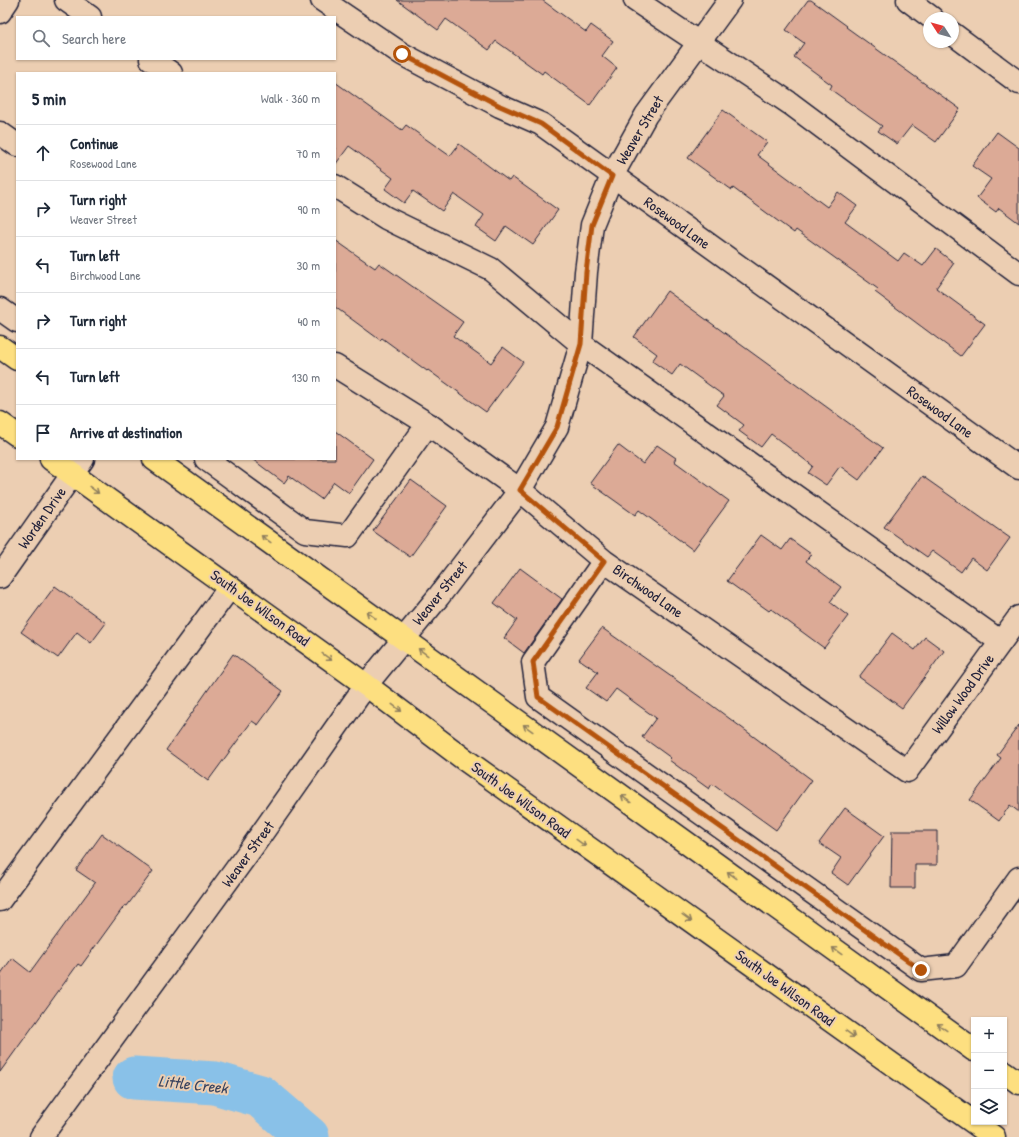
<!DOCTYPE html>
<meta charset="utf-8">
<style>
:root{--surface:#fff;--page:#f6f6f7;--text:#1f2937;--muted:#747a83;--line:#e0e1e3}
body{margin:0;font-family:"Patrick Hand",sans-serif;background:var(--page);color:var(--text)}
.controls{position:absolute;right:12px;bottom:12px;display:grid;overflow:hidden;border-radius:0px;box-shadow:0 1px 3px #0004}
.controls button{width:36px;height:36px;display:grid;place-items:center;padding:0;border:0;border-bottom:1px solid var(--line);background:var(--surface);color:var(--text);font:20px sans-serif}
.compass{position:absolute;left:923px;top:12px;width:36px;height:36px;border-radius:50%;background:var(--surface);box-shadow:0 1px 3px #0004;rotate:306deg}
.stop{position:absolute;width:12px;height:12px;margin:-9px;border:3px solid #b45309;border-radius:50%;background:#fff}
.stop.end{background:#b45309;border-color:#fff;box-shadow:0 1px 4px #0008}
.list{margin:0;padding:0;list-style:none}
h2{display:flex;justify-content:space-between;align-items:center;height:52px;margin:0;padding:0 16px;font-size:17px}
h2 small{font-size:13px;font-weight:400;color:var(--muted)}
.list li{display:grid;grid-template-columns:26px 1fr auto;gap:12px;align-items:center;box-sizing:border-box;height:56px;padding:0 16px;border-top:1px solid var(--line)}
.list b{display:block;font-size:15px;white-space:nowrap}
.list p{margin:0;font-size:13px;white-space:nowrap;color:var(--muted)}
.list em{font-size:13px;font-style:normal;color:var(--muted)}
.icon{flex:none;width:22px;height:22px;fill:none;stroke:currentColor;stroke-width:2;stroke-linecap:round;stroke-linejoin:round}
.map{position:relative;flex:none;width:1019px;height:1137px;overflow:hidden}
.search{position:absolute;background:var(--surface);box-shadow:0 1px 3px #0004;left:16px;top:16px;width:320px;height:44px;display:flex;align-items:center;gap:10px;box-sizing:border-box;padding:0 14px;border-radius:0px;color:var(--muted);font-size:15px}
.panel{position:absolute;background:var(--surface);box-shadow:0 1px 3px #0004;left:16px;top:72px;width:320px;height:388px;border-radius:0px}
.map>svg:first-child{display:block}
</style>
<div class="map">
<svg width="1019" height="1137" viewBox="0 0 1019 1137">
<rect width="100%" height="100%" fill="#ecceb2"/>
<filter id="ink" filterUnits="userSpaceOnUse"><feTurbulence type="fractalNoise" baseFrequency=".025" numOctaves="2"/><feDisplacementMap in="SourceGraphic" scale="8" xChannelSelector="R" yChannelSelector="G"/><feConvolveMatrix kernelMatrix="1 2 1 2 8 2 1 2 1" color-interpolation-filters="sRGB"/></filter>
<g filter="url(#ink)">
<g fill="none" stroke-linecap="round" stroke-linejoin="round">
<path stroke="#89c1e8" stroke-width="43" d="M 134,1078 L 215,1083 L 260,1096 L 308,1137"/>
</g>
<path fill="#dcaa96" stroke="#22223b" d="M 397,0 L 542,0 L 586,32 L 591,25 L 613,41 L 602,56 L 617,68 L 590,105 L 544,71 L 542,74 L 496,41 L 489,50 L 446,19 L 438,30 Z
M 808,0 L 811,0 L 847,26 L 846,27 L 960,109 L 936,142 L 912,125 L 897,144 L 878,131 L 882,126 L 830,89 L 832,85 L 794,57 L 804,43 L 786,30 Z
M 335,82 L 402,130 L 406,125 L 450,156 L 459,144 L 509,181 L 512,177 L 558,210 L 533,245 L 506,226 L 496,241 L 476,227 L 484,215 L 454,194 L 442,211 L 413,191 L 404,203 L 385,189 L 393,178 L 349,146 L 335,165 Z
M 723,110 L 767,142 L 757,155 L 827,207 L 838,192 L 857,206 L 845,222 L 898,261 L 904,253 L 923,266 L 936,249 L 954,263 L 936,288 L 985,324 L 961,356 L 875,292 L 878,289 L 796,230 L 794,233 L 733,188 L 732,190 L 688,158 Z
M 997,132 L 1019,148 L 1019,223 L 999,208 L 996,212 L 977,198 L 991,179 L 972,166 Z
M 335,240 L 375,268 L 379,263 L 463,322 L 453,336 L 491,363 L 503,347 L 523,362 L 486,412 L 428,370 L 427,371 L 382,338 L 380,340 L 335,307 Z
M 667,291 L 883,448 L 859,480 L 840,466 L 826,485 L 808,473 L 813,466 L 771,434 L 761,447 L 739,431 L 744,425 L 717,405 L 724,396 L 680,364 L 672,375 L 652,361 L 657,354 L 634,337 Z
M 335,431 L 373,459 L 349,493 L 334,482 L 321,499 L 289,476 L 284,483 L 252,459 L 335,459 Z
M 618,445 L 643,464 L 657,445 L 676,458 L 674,461 L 729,501 L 693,550 L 639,510 L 635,515 L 590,483 Z
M 922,476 L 1010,538 L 987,570 L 971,558 L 961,572 L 932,551 L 927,557 L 884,527 Z
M 411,480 L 447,506 L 410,557 L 373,531 Z
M 761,535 L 782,550 L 790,539 L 811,554 L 806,561 L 841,587 L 830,602 L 848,616 L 824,648 L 771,609 L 769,611 L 727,581 Z
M 520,568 L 562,599 L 524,653 L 504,638 L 517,620 L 494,603 Z
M 55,586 L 106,623 L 91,643 L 77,632 L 58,658 L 21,632 Z
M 602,628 L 710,704 L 812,780 L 776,830 L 712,784 L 709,789 L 669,760 L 671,758 L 642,737 L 656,718 L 616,689 L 606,702 L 586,688 L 598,672 L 579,659 Z
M 892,633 L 915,650 L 925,637 L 944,651 L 902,708 L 859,677 Z
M 233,654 L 283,691 L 258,725 L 252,721 L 208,781 L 166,750 Z
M 1019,725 L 1019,812 L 1010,805 L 999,821 L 970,800 L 1001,758 L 997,755 Z
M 845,808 L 884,836 L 848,885 L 831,873 L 841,858 L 819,843 Z
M 892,831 L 937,831 L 937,865 L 915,865 L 915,888 L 891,888 Z
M 102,834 L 153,871 L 127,906 L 125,905 L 81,966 L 78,964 L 0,1072 L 0,975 L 12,958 L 30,972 L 95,883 L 76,870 Z"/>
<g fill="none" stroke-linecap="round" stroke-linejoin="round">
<defs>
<path id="minor" d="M 66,0 L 90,17
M 322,0 L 402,54 L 500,106 L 541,124 L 1019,468
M 635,0 L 791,104 L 1019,274
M 908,0 L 932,18
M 0,12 L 8,0
M 953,34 L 1019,83
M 151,59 L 171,73
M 0,133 L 17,145
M 335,186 L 386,218 L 491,269 L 581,344 L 1001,642
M 0,309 L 17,321
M 335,366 L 428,424 L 520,490 L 604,561 L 907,771 L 1019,617
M 206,459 L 305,531 L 348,536 L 428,424
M 604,561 L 533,662 L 538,697 L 921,970 L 956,966 L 1019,878
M 0,577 L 83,459
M 0,900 L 230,587
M 41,1137 L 253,846 L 366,685 L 439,596 L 520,490 L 557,427 L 581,344 L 586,272 L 592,225 L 612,176 L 646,115 L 730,0"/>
<path id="major" d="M 0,347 L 17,359
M 0,423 L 17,435
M 51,459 L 366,685 L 464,759 L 994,1137
M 154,459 L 974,1050
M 1004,1072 L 1019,1083"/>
</defs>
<use href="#minor" stroke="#22223b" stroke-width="25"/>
<use href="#major" stroke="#22223b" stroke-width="25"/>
<use href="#minor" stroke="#ecceb2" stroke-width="22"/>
<use href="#major" stroke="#fddf80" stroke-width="22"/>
</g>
<defs><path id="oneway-shaft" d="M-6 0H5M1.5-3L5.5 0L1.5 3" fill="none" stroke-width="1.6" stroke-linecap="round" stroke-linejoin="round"/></defs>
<g stroke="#90805e">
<use href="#oneway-shaft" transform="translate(94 490) rotate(36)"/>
<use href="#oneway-shaft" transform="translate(266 539) rotate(-144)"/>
<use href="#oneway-shaft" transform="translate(371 615) rotate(-144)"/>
<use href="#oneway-shaft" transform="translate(423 652) rotate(-144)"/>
<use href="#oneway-shaft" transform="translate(327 657) rotate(36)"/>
<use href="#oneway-shaft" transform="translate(397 708) rotate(37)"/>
<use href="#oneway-shaft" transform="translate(528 728) rotate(-144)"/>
<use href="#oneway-shaft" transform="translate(626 799) rotate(-144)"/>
<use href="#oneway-shaft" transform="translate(581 843) rotate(36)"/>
<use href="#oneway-shaft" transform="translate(732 875) rotate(-144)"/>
<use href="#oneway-shaft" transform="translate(687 918) rotate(36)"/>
<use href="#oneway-shaft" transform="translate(837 951) rotate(-144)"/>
<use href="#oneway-shaft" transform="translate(942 1027) rotate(-144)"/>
<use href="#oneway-shaft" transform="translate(850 1034) rotate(36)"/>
</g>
</g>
<g fill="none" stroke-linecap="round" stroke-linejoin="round" filter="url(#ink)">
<path stroke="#b45309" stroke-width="5" d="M 402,54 L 500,106 L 541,124 L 612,176 L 592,225 L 586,272 L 581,344 L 557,427 L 520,490 L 604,561 L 533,662 L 538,697 L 921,970"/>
</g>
<g text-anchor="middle" stroke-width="4" stroke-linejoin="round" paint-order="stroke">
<g font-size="15" fill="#22223b" stroke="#ecceb2">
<text transform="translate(640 130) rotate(-59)" y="5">Weaver Street</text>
<text transform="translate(677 223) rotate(36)" y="5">Rosewood Lane</text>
<text transform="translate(940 412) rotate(36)" y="5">Rosewood Lane</text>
<text transform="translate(42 518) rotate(-55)" y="5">Worden Drive</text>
<text transform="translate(648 591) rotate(35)" y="5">Birchwood Lane</text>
<text transform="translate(440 593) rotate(-51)" y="5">Weaver Street</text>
<text transform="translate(260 608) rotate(36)" y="5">South Joe Wilson Road</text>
<text transform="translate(963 694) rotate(-54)" y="5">Willow Wood Drive</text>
<text transform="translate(521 800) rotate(36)" y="5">South Joe Wilson Road</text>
<text transform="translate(248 854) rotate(-54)" y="5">Weaver Street</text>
<text transform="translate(785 988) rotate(36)" y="5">South Joe Wilson Road</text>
</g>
<g font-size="16" font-style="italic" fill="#37425e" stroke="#ecceb2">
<text transform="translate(193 1084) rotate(6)" y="6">Little Creek</text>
</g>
</g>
</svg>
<div class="controls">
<button>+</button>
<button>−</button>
<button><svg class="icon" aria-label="layers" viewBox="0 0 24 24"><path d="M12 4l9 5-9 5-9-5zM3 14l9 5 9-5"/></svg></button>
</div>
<svg class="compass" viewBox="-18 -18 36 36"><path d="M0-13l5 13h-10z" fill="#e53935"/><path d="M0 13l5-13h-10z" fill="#747a83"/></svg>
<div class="stop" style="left:402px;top:54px"></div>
<div class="stop end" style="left:921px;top:970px"></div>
<div class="search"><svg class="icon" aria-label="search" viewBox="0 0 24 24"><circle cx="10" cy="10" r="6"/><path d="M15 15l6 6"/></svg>Search here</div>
<section class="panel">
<h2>5 min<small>Walk · 360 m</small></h2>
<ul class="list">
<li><svg class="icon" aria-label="ahead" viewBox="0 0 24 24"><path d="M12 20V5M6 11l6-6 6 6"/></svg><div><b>Continue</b><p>Rosewood Lane</p></div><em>70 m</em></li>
<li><svg class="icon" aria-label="right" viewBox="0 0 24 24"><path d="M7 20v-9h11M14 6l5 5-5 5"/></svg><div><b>Turn right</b><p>Weaver Street</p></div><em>90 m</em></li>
<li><svg class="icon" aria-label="left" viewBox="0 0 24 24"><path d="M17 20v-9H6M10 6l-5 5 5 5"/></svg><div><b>Turn left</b><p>Birchwood Lane</p></div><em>30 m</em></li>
<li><svg class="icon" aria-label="right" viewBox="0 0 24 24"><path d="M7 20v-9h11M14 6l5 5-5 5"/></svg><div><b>Turn right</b></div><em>40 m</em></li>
<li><svg class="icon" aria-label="left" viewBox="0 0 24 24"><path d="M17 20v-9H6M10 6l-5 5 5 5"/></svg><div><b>Turn left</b></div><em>130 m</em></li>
<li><svg class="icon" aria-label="arrive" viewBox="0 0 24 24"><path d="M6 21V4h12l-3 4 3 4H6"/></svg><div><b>Arrive at destination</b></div></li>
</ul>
</section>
</div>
